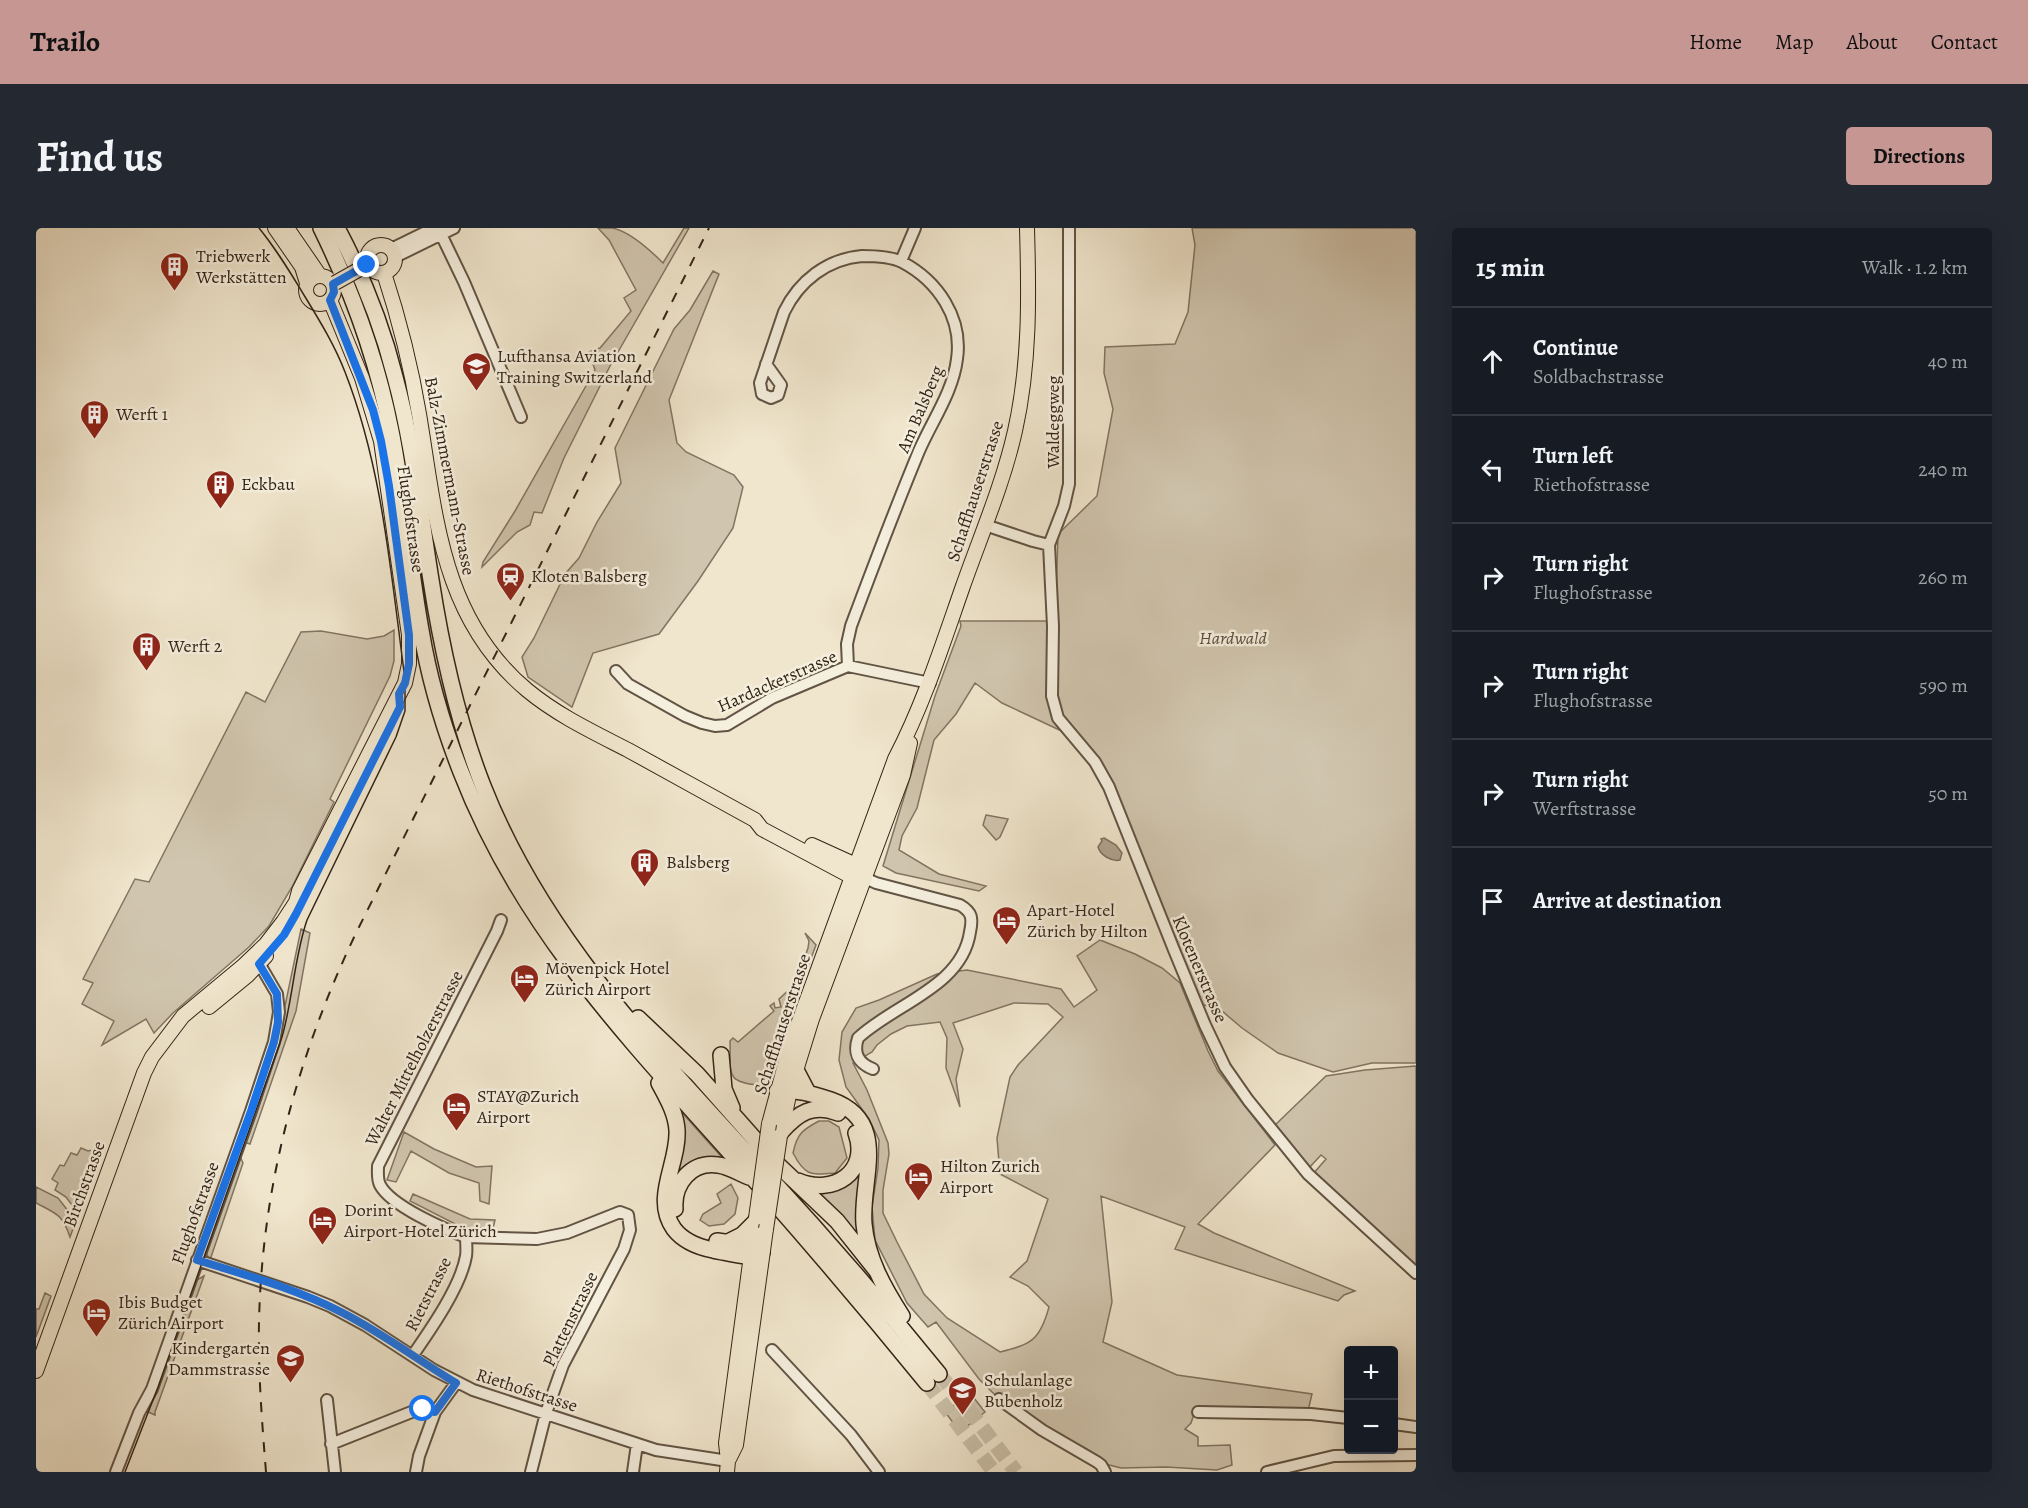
<!DOCTYPE html>
<meta charset="utf-8">
<style>
:root{--surface:#171b24;--page:#242831;--text:#f1f3f6;--muted:#9ea1a6;--line:#363941;--accent:#c59692}
body{margin:0;font-family:Alegreya,serif;background:var(--page);color:var(--text)}
.controls{position:absolute;right:18px;bottom:18px;display:grid;overflow:hidden;border-radius:6px;box-shadow:0 6px 24px #0002}
.controls button{width:54px;height:54px;display:grid;place-items:center;padding:0;border:0;border-bottom:2px solid var(--line);background:var(--surface);color:var(--text);font:30px sans-serif}
.stop{position:absolute;width:18px;height:18px;margin:-14px;border:4px solid #1a73e8;border-radius:50%;background:#fff}
.stop.end{background:#1a73e8;border-color:#fff;box-shadow:0 2px 6px #0008}
.list{margin:0;padding:0;list-style:none}
h2{display:flex;justify-content:space-between;align-items:center;height:78px;margin:0;padding:0 24px;font-size:26px}
h2 small{font-size:20px;font-weight:400;color:var(--muted)}
.list li{display:grid;grid-template-columns:39px 1fr auto;gap:18px;align-items:center;box-sizing:border-box;height:108px;padding:0 24px;border-top:2px solid var(--line)}
.list b{display:block;font-size:22px;white-space:nowrap}
.list p{margin:0;font-size:20px;white-space:nowrap;color:var(--muted)}
.list em{font-size:20px;font-style:normal;color:var(--muted)}
.icon{flex:none;width:33px;height:33px;fill:none;stroke:currentColor;stroke-width:2;stroke-linecap:round;stroke-linejoin:round}
.map{position:relative;flex:none;width:1380px;height:1244px;overflow:hidden;border-radius:6px}
header{display:flex;align-items:center;gap:36px;box-sizing:border-box;height:84px;padding:0 30px;background:var(--accent);color:#111}
header strong{font-size:28px}
nav{display:flex;gap:33px;margin-inline-start:auto;font-size:21px}
.intro{display:flex;align-items:center;justify-content:space-between;box-sizing:border-box;height:144px;padding:0 36px}
h1{margin:0;font-size:42px}
.button{padding:15px 27px;border-radius:6px;background:var(--accent);color:#111;font-size:21px;font-weight:700}
main{display:flex;gap:36px;padding:0 36px}
aside{flex:1;background:var(--surface);border-radius:6px;box-shadow:0 6px 24px #0002}
.map>svg:first-child{display:block}
</style>
<header>
<strong>Trailo</strong>
<nav><a>Home</a><a>Map</a><a>About</a><a>Contact</a></nav>
</header>
<div class="intro"><h1>Find us</h1><a class="button">Directions</a></div>
<main>
<div class="map">
<svg width="1380" height="1244" viewBox="0 0 1380 1244">
<rect width="100%" height="100%" fill="#f0e6cd"/>
<filter id="stains"><feTurbulence type="fractalNoise" baseFrequency=".00333" numOctaves="4"/><feColorMatrix values="0 0 0 0 .2 0 0 0 0 .09 0 0 0 0 .02 0 0 0 .5 -.17"/></filter>
<radialGradient id="worn" r=".72"><stop offset=".6" stop-color="#630" stop-opacity="0"/><stop offset="1" stop-color="#630" stop-opacity=".3"/></radialGradient>
<path fill="#d0c5ae" stroke="#827462" stroke-width="1.5" fill-rule="evenodd" d="M 562,0 C 566,0 572,0 576,0 C 593,3 615,23 627,35 L 648,0 L 653,0 L 574,138 L 528,230 L 506,285 L 498,284 L 494,297 L 481,304 L 446,339 L 447,334 L 479,283 L 559,142 L 553,124 L 564,120 L 595,83 L 588,70 L 600,62 L 573,12 Z
M 1156,0 L 1380,0 L 1380,835 L 1336,835 L 1297,844 L 1242,825 L 1206,800 L 1186,783 L 1165,776 L 1064,535 L 1032,506 L 966,475 L 939,455 L 920,486 L 898,512 L 881,580 L 866,608 L 863,622 L 903,646 L 950,658 L 943,663 L 860,645 L 847,638 L 899,468 L 925,398 L 924,393 L 1011,393 L 1020,367 L 1022,306 L 1061,268 L 1077,181 L 1068,145 L 1069,119 L 1139,116 L 1152,84 L 1159,17 Z
M 677,43 L 683,46 L 633,172 L 641,215 L 650,224 L 698,247 L 707,259 L 697,300 L 662,353 L 623,406 L 557,425 L 536,479 L 492,449 L 486,429 L 498,410 L 529,346 L 543,330 L 561,294 L 585,255 L 579,220 L 638,101 L 654,82 Z
M 358,402 L 358,433 L 354,448 L 294,571 L 298,574 L 256,659 L 233,698 L 213,719 L 137,785 L 118,805 L 110,791 L 66,817 L 78,793 L 46,776 L 57,755 L 47,751 L 99,651 L 113,654 L 210,464 L 229,474 L 265,404 L 285,403 L 331,411 L 348,408 Z
M 950,587 L 972,591 L 964,609 L 960,612 L 947,597 Z
M 265,701 L 274,705 L 260,783 L 214,916 L 208,914 L 244,802 Z
M 769,705 L 780,717 L 742,819 L 736,817 L 725,857 C 688,855 695,845 694,813 L 697,810 L 702,814 L 738,783 L 734,778 L 738,775 L 739,780 L 745,779 L 743,771 L 757,758 L 761,751 L 772,720 L 773,713 Z
M 1064,712 L 1099,726 L 1126,740 L 1144,755 L 1172,823 L 1182,843 L 1239,917 L 1162,996 L 1178,1005 L 1319,1063 L 1308,1067 L 1302,1073 L 1139,1021 L 1149,999 L 1065,968 L 1076,1074 L 1067,1114 L 1141,1147 L 1276,1166 L 1272,1183 L 1160,1180 L 1155,1195 L 1149,1201 L 1162,1209 L 1162,1218 L 1194,1217 L 1196,1237 L 1181,1242 L 1130,1239 L 1085,1240 L 1061,1234 L 963,1171 L 943,1151 L 900,1094 L 892,1099 L 871,1075 L 839,1012 L 836,979 L 842,940 L 843,912 L 833,891 L 810,859 L 803,832 L 806,804 L 820,780 L 843,772 L 901,746 L 931,742 L 1025,761 L 1038,779 L 1061,762 L 1041,728 ZM 978,775 L 1012,776 L 1027,789 L 982,837 L 974,849 L 961,910 L 964,946 L 1012,971 L 991,1033 L 974,1049 L 992,1058 L 1013,1079 C 1004,1112 996,1116 964,1124 L 911,1090 L 888,1066 L 861,1014 L 847,985 L 847,962 L 853,926 L 852,915 L 831,862 L 817,835 L 836,824 L 841,817 L 855,806 L 871,798 L 904,794 L 911,810 L 910,840 L 924,879 L 920,851 L 927,821 L 917,795 Z
M 1380,838 L 1380,1040 L 1277,946 L 1290,931 L 1285,927 L 1272,941 L 1238,898 L 1290,848 L 1329,842 Z
M 641,879 L 691,935 L 635,954 Z
M 783,893 L 793,893 L 803,899 L 811,930 L 799,945 C 774,947 769,948 757,925 C 761,906 766,902 783,893 Z
M 368,904 L 398,921 L 440,939 L 456,938 L 453,976 L 444,973 L 443,955 L 413,945 L 375,923 L 360,954 L 351,952 Z
M 45,920 L 52,923 L 61,921 L 64,924 L 42,985 L 30,969 L 19,962 L 22,955 L 16,951 L 24,937 L 28,938 L 35,925 L 41,927 Z
M 203,926 L 207,935 L 174,1032 L 168,1022 Z
M 824,935 L 825,1013 L 779,962 Z
M 695,956 L 702,970 L 699,986 L 688,996 L 673,998 L 664,992 L 667,986 L 685,975 L 681,966 Z
M 0,959 L 22,970 L 40,993 L 34,1009 C 26,986 21,986 0,975 Z
M 377,966 L 434,991 L 459,992 L 457,1001 L 425,999 L 374,973 Z
M 168,1048 L 119,1184 L 119,1187 L 110,1183 L 158,1051 L 161,1052 Z
M 9,1065 L 15,1068 L 0,1109 L 0,1081 L 3,1081 Z
M 934,1165 L 949,1184 L 924,1204 L 909,1184 Z"/>
<path fill="#b0a48f" stroke="#7e705f" stroke-width="1.5" d="M 1068,610 L 1080,617 L 1086,625 L 1084,632 C 1076,634 1064,627 1062,619 L 1066,613 L 1065,611 Z"/>
<g fill="none" stroke-linecap="round" stroke-linejoin="round">
<path stroke="#cabfa8" stroke-width="15" stroke-dasharray="15 8" stroke-linecap="butt" d="M 903,1146 L 933,1182 L 980,1244
M 891,1155 L 958,1244"/>
<defs>
<path id="minor" d="M 402,0 L 428,54 L 485,189
M 1033,0 L 1033,256 L 1028,278 L 1013,317 L 1017,398 L 1016,468 L 1022,490 L 1059,534 L 1073,559 L 1138,722 L 1169,797 L 1189,839 L 1212,872 L 1272,946 L 1380,1045
M 355,21 L 398,0
M 359,29 L 418,0
M 865,33 L 879,0
M 730,136 L 745,157 L 742,167 L 735,170 L 726,166 L 724,155 L 748,84 C 763,53 791,31 826,28 C 838,28 856,29 866,34 C 902,53 927,90 921,131 C 917,164 896,193 883,223 C 859,281 837,339 815,398 L 811,416 L 812,438
M 949,297 L 997,313 L 1013,317
M 580,443 L 592,456 L 649,488 L 666,495 L 679,498 L 691,497 L 736,470 L 812,438 L 894,455
M 829,650 L 840,655 L 924,677 C 936,684 937,690 934,704 C 926,759 858,776 822,810 C 817,825 822,835 837,841
M 430,1009 C 408,1001 355,978 344,957 C 341,951 342,945 342,938 L 461,703 L 465,692
M 161,1032 L 272,1069 L 294,1078 L 329,1097 L 398,1142 L 437,1162 L 620,1222 L 692,1233
M 736,1122 L 815,1207 L 843,1244
M 377,1127 C 395,1101 425,1058 430,1028 C 431,1022 430,1015 430,1009 L 501,1011 L 531,1005 L 584,984 L 592,987 L 594,1002 L 588,1021 L 527,1137 L 510,1185 L 495,1244
M 963,1171 L 1006,1202 L 1061,1234 L 1065,1237 L 1069,1244
M 291,1172 L 299,1244
M 1162,1184 L 1275,1186 L 1312,1190
M 1358,1196 L 1380,1199
M 295,1216 L 378,1183 L 387,1181 L 399,1184
M 80,1244 L 103,1185 L 116,1161 L 215,883 L 238,814 L 243,784 L 241,766 L 220,730
M 380,1244 L 383,1228 L 399,1184 L 420,1155
M 597,1244 L 601,1216
M 1231,1244 L 1298,1228 L 1380,1227"/>
<path id="major" d="M 239,0 L 266,39 L 271,55
M 251,0 L 284,48
M331 31a14 14 0 1 1 28 0a14 14 0 1 1-28 0Z
M 348,45 C 363,91 375,138 383,186 C 400,288 405,390 491,462 C 521,487 557,504 592,522 C 634,545 677,569 719,592 L 726,601 L 816,649 L 829,650
M270 62a14 14 0 1 1 28 0a14 14 0 1 1-28 0Z
M 776,617 L 820,637
M 173,779 L 212,747 L 230,728
M 733,896 L 754,818 L 859,531 C 888,475 906,418 927,358 C 945,307 967,256 979,203 C 994,136 993,68 991,0
M 745,906 L 754,862 L 776,791 L 867,547 L 874,515
M 0,1143 L 108,845 L 116,829 L 147,788 L 206,739 L 230,716 L 247,694 L 260,674 L 263,663 L 369,455 L 373,436 L 373,407 L 345,213 L 326,150 L 294,72
M 693,1231 L 700,1217 L 730,1001
M 691,1244 L 692,1233 L 690,1215 L 720,990"/>
<path id="highway" d="M 285,0 C 317,65 341,132 355,203 C 368,268 373,336 385,402 C 393,451 407,498 425,544 C 485,699 591,809 699,930 C 765,1004 829,1079 891,1155
M 301,0 C 326,47 346,97 359,149 C 377,215 384,284 395,352 C 406,423 421,492 447,558 C 507,711 624,830 733,949 C 792,1013 848,1078 903,1146
M 602,790 L 661,846 L 739,934 L 801,993 L 840,1042
M 685,827 L 688,861 L 696,880
M 760,842 L 772,865
M 623,855 C 631,870 640,885 641,902 C 643,935 616,970 638,1001 C 648,1014 662,1019 677,1022 C 695,1025 710,1032 726,1024
M 741,863 C 760,861 777,866 795,872 C 855,893 824,951 828,996 C 831,1030 848,1060 866,1088
M 745,904 C 762,885 777,875 802,885
M 762,953 C 797,968 834,944 820,905
M 639,981 C 637,956 655,933 682,937 C 692,938 703,945 713,949
M 681,1013 L 717,1018 L 726,1024
M 692,1014 L 706,1007 L 720,993"/>
</defs>
<use href="#minor" stroke="#625444" stroke-width="14"/>
<use href="#major" stroke="#332316" stroke-width="16"/>
<use href="#highway" stroke="#332316" stroke-width="18"/>
<use href="#minor" stroke="#f5efde" stroke-width="10"/>
<use href="#major" stroke="#f0e6cd" stroke-width="14"/>
<use href="#highway" stroke="#f0e6cd" stroke-width="15"/>
<path stroke="#332316" stroke-width="1.5" d="M 89,1244 L 122,1159 L 246,809 C 257,771 258,730 271,692 L 360,509 L 369,483 L 369,451 C 355,348 347,241 309,144 C 299,118 285,95 271,72 C 256,47 241,22 223,0"/>
<path stroke="#332316" stroke-width="2" stroke-dasharray="10 10" stroke-linecap="butt" d="M 230,1244 C 226,1194 222,1144 223,1094 C 226,956 262,826 321,703 L 673,0"/>
<defs>
<path id="major-bridge" d="M 299,55 L 331,37
M 720,990 L 733,896
M 730,1001 L 744,908"/>
</defs>
<use href="#major-bridge" stroke="#332316" stroke-width="16" stroke-linecap="butt"/>
<use href="#major-bridge" stroke="#f0e6cd" stroke-width="14"/>
</g>
<g fill="none" stroke-linecap="round" stroke-linejoin="round">
<path stroke="#1a73e8" stroke-width="8" d="M 331,37 L 297,56 L 298,64 L 294,72 L 337,182 L 345,213 L 353,258 L 373,407 L 373,436 L 369,455 L 363,466 L 364,479 L 260,686 L 248,707 L 223,736 L 241,766 L 242,794 L 238,814 L 215,883 L 161,1032 C 210,1047 261,1061 307,1085 C 346,1105 382,1132 420,1155 L 399,1184 L 387,1181"/>
</g>
<defs>
<symbol id="building-pin" viewBox="-11 -11 22 30"><path d="M0 17L-7.5 6A9.5 9.5 0 1 1 7.5 6Z" fill="#8f2418" stroke="#f5efde"/><path d="M-4-6H4V6H1V3H-1V6H-4ZM-2.5-4.3h1.7v1.8h-1.7ZM.8-4.3h1.7v1.8H.8ZM-2.5-1h1.7V.8h-1.7ZM.8-1h1.7V.8H.8Z" fill="#fff"/></symbol>
<symbol id="school-pin" viewBox="-11 -11 22 30"><path d="M0 17L-7.5 6A9.5 9.5 0 1 1 7.5 6Z" fill="#8f2418" stroke="#f5efde"/><path d="M0-5L7-2L0 1L-7-2ZM-4 1L0 2.5L4 1V4Q0 6-4 4Z" fill="#fff"/></symbol>
<symbol id="station-pin" viewBox="-11 -11 22 30"><path d="M0 17L-7.5 6A9.5 9.5 0 1 1 7.5 6Z" fill="#8f2418" stroke="#f5efde"/><path d="M-3-6H3Q5-6 5-4V2Q5 4 3 4L4.5 6H3L1.5 4h-3L-3 6H-4.5L-3 4Q-5 4-5 2V-4Q-5-6-3-6ZM-3.5-4v3h7v-3ZM-3.5 1v1.5H-2V1ZM2 1v1.5H3.5V1Z" fill="#fff"/></symbol>
<symbol id="hotel-pin" viewBox="-11 -11 22 30"><path d="M0 17L-7.5 6A9.5 9.5 0 1 1 7.5 6Z" fill="#8f2418" stroke="#f5efde"/><path d="M-6-4.5h1.5V1H6V5H4.5V3h-9V5H-6ZM-4 0a1.8 1.8 0 1 1 3.6 0ZM.5 0V-2.5h3Q6-2.5 6 0Z" fill="#fff"/></symbol>
</defs>
<g fill-rule="evenodd">
<use href="#building-pin" x="122" y="22" width="33" height="45"/>
<use href="#school-pin" x="424" y="122" width="33" height="45"/>
<use href="#building-pin" x="42" y="170" width="33" height="45"/>
<use href="#building-pin" x="168" y="240" width="33" height="45"/>
<use href="#station-pin" x="458" y="332" width="33" height="45"/>
<use href="#building-pin" x="94" y="402" width="33" height="45"/>
<use href="#building-pin" x="592" y="618" width="33" height="45"/>
<use href="#hotel-pin" x="954" y="676" width="33" height="45"/>
<use href="#hotel-pin" x="472" y="734" width="33" height="45"/>
<use href="#hotel-pin" x="404" y="862" width="33" height="45"/>
<use href="#hotel-pin" x="866" y="932" width="33" height="45"/>
<use href="#hotel-pin" x="270" y="976" width="33" height="45"/>
<use href="#hotel-pin" x="44" y="1068" width="33" height="45"/>
<use href="#school-pin" x="238" y="1114" width="33" height="45"/>
<use href="#school-pin" x="910" y="1146" width="33" height="45"/>
</g>
<g text-anchor="middle" stroke-width="5" stroke-linejoin="round" paint-order="stroke">
<g font-size="18" fill="#332316" stroke="#f5efde" text-anchor="start">
<text x="160" y="34">Triebwerk<tspan x="160" dy="21">Werkstätten</tspan></text>
<text x="461" y="134">Lufthansa Aviation<tspan x="461" dy="21">Training Switzerland</tspan></text>
<text x="80" y="192">Werft 1</text>
<text x="205" y="262">Eckbau</text>
<text x="495" y="354">Kloten Balsberg</text>
<text x="132" y="424">Werft 2</text>
<text x="630" y="640">Balsberg</text>
<text x="991" y="688">Apart-Hotel<tspan x="991" dy="21">Zürich by Hilton</tspan></text>
<text x="509" y="746">Mövenpick Hotel<tspan x="509" dy="21">Zürich Airport</tspan></text>
<text x="441" y="874">STAY@Zurich<tspan x="441" dy="21">Airport</tspan></text>
<text x="904" y="944">Hilton Zurich<tspan x="904" dy="21">Airport</tspan></text>
<text x="308" y="988">Dorint<tspan x="308" dy="21">Airport-Hotel Zürich</tspan></text>
<text x="82" y="1080">Ibis Budget<tspan x="82" dy="21">Zürich Airport</tspan></text>
<text x="234" y="1126" text-anchor="end">Kindergarten<tspan x="234" dy="21">Dammstrasse</tspan></text>
<text x="948" y="1158">Schulanlage<tspan x="948" dy="21">Bubenholz</tspan></text>
</g>
<g font-size="18" fill="#332316" stroke="#f5efde">
<text transform="translate(884 181) rotate(-67)" y="6">Am Balsberg</text>
<text transform="translate(1017 194) rotate(-90)" y="6">Waldeggweg</text>
<text transform="translate(414 248) rotate(79)" y="6">Balz-Zimmermann-Strasse</text>
<text transform="translate(939 263) rotate(-72)" y="6">Schaffhauserstrasse</text>
<text transform="translate(375 291) rotate(82)" y="6">Flughofstrasse</text>
<text transform="translate(741 453) rotate(-24)" y="6">Hardackerstrasse</text>
<text transform="translate(1164 741) rotate(67)" y="6">Klotenerstrasse</text>
<text transform="translate(746 796) rotate(-72)" y="6">Schaffhauserstrasse</text>
<text transform="translate(378 830) rotate(-63)" y="6">Walter Mittelholzerstrasse</text>
<text transform="translate(48 956) rotate(-70)" y="6">Birchstrasse</text>
<text transform="translate(159 985) rotate(-70)" y="6">Flughofstrasse</text>
<text transform="translate(392 1066) rotate(-63)" y="6">Rietstrasse</text>
<text transform="translate(534 1091) rotate(-64)" y="6">Plattenstrasse</text>
<text transform="translate(491 1162) rotate(18)" y="6">Riethofstrasse</text>
</g>
<g font-size="18" font-style="italic" fill="#5a4c3c" stroke="#f5efde">
<text x="1197" y="416">Hardwald</text>
</g>
</g>
<rect width="100%" height="100%" filter="url(#stains)"/>
<rect width="100%" height="100%" fill="url(#worn)"/>
</svg>
<div class="controls">
<button>+</button>
<button>−</button>
</div>
<div class="stop" style="left:387px;top:1181px"></div>
<div class="stop end" style="left:331px;top:37px"></div>
</div>
<aside>
<h2>15 min<small>Walk · 1.2 km</small></h2>
<ul class="list">
<li><svg class="icon" aria-label="ahead" viewBox="0 0 24 24"><path d="M12 20V5M6 11l6-6 6 6"/></svg><div><b>Continue</b><p>Soldbachstrasse</p></div><em>40 m</em></li>
<li><svg class="icon" aria-label="left" viewBox="0 0 24 24"><path d="M17 20v-9H6M10 6l-5 5 5 5"/></svg><div><b>Turn left</b><p>Riethofstrasse</p></div><em>240 m</em></li>
<li><svg class="icon" aria-label="right" viewBox="0 0 24 24"><path d="M7 20v-9h11M14 6l5 5-5 5"/></svg><div><b>Turn right</b><p>Flughofstrasse</p></div><em>260 m</em></li>
<li><svg class="icon" aria-label="right" viewBox="0 0 24 24"><path d="M7 20v-9h11M14 6l5 5-5 5"/></svg><div><b>Turn right</b><p>Flughofstrasse</p></div><em>590 m</em></li>
<li><svg class="icon" aria-label="right" viewBox="0 0 24 24"><path d="M7 20v-9h11M14 6l5 5-5 5"/></svg><div><b>Turn right</b><p>Werftstrasse</p></div><em>50 m</em></li>
<li><svg class="icon" aria-label="arrive" viewBox="0 0 24 24"><path d="M6 21V4h12l-3 4 3 4H6"/></svg><div><b>Arrive at destination</b></div></li>
</ul>
</aside>
</main>
